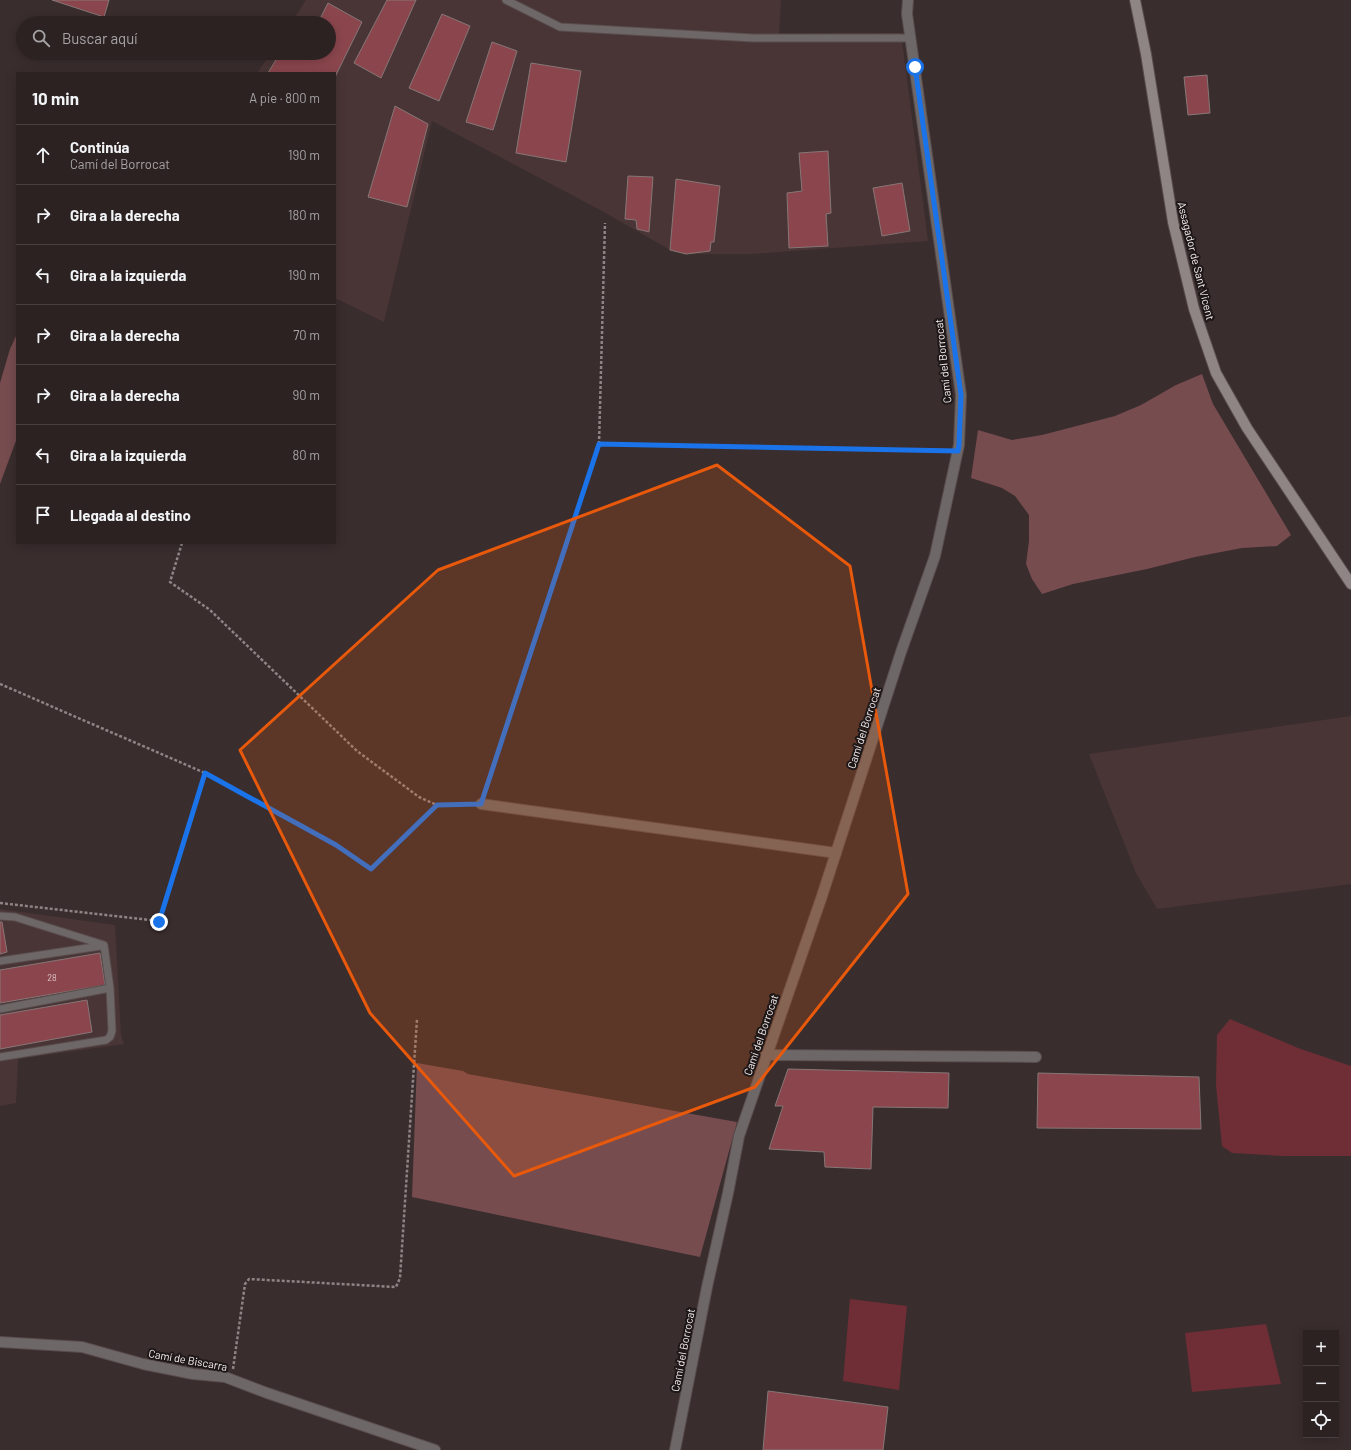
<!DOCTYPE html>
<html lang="es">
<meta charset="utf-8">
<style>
:root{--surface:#2c2222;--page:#382f2f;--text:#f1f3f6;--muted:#a6a4a5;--line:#483f40}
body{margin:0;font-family:Barlow,sans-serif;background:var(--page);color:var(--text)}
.controls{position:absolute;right:12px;bottom:12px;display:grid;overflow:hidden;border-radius:0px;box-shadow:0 2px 10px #0003}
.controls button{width:36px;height:36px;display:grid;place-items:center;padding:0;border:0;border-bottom:1px solid var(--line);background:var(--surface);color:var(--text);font:20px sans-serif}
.stop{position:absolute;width:12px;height:12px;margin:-9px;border:3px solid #1a73e8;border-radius:50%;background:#fff}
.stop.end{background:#1a73e8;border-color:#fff;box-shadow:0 1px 4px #0008}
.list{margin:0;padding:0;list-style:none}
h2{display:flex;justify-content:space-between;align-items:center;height:52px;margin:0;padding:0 16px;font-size:17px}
h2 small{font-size:13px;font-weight:400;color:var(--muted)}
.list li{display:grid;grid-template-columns:26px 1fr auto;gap:12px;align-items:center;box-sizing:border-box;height:60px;padding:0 16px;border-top:1px solid var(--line)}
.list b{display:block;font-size:15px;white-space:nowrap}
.list p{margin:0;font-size:13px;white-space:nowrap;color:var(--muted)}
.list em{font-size:13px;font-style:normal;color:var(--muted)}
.icon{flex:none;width:22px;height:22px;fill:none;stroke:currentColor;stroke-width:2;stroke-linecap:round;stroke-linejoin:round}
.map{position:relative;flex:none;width:1351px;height:1450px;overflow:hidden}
.search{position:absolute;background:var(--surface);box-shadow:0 2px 10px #0003;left:16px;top:16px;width:320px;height:44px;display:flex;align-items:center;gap:10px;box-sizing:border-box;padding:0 14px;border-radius:22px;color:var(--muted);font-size:15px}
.panel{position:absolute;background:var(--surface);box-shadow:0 2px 10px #0003;left:16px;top:72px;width:320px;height:472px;border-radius:0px}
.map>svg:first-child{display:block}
</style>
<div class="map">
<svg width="1351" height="1450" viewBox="0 0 1351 1450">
<rect width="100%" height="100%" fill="#3a2d2e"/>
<path fill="#493536" d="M 306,0 L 781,0 L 779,34 L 901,33 L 928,241 L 752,254 L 686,254 L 670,250 L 602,211 L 432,121 L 384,322 L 335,298 L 335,73 L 257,73 L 271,53 L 329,53 L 329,23 L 291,23 Z
M 1351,716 L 1351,884 L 1157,909 L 1136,873 L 1089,754 Z
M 0,909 L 115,925 L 121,1035 L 124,1044 L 18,1059 L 16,1103 L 0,1106 Z"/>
<path fill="#764c4f" d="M 17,334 L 17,438 L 0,484 L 0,383 L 10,349 Z
M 1202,374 L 1213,404 L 1291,535 L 1277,546 L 1242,548 L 1195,557 L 1147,569 L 1073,584 L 1042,594 L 1032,579 L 1026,564 L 1029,541 L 1029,515 L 1015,496 L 1002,488 L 971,478 L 978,430 L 1012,440 L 1042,435 L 1115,416 L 1141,405 L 1176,385 Z
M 417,1063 L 463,1071 L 468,1074 L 737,1122 L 700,1257 L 412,1197 Z"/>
<path fill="#6f2e36" d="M 1230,1019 L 1298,1048 L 1351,1066 L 1351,1156 L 1284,1156 L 1232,1153 L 1222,1146 L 1216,1085 L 1217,1035 Z
M 850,1299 L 907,1306 L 899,1390 L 843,1381 Z
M 1266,1324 L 1281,1384 L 1192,1392 L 1185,1333 Z"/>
<path fill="#8b464d" stroke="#867777" d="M 52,0 L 109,0 L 104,17 Z
M 387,0 L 416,0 L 381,78 L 354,63 Z
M 328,3 L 362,22 L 335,77 L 335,73 L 268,73 L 280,53 L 329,53 L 329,23 L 318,23 Z
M 442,14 L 470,26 L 439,101 L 409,88 Z
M 492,42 L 517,51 L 493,130 L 466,122 Z
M 531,63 L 581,71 L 566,162 L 516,153 Z
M 1207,75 L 1210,113 L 1188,115 L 1184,77 Z
M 395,106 L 428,124 L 407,207 L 368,197 Z
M 828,151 L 831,213 L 826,214 L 828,246 L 789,248 L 787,193 L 802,191 L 799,153 Z
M 628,176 L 653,177 L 649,232 L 637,229 L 636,220 L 625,219 Z
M 676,179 L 720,186 L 714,242 L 711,242 L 710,251 L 686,254 L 670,250 Z
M 902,183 L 910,231 L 882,236 L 873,188 Z
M 0,922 L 2,922 L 7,952 L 0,954 Z
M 100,953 L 105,985 L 0,1003 L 0,970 Z
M 87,1000 L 92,1032 L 0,1049 L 0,1015 Z
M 788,1069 L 949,1073 L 948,1108 L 873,1107 L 871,1169 L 825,1167 L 824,1152 L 769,1149 L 783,1106 L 775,1106 Z
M 1038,1073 L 1199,1077 L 1201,1129 L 1037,1128 Z
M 768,1391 L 888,1407 L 883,1450 L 763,1450 Z"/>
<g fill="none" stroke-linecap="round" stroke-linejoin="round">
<defs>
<path id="service" d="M 506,0 L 560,27 L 753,38 L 911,38
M 0,916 L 15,917 L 104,945 L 110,988 L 112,1031 L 110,1037 L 106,1040 L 0,1057
M 0,961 L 101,946
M 0,1009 L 110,988"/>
<path id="minor" d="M 481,804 L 836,853
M 766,1055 L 1036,1057
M 0,1342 L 82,1347 L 143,1364 L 193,1374 L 225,1377 L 267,1393 L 435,1450"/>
<path id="tertiary" d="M 675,1450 L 707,1287 L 728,1193 L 739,1136 L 821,899 L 901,652 L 935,556 L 959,445 L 961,395 L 907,14 L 908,0"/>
<path id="secondary" d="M 1135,0 L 1146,54 L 1173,222 L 1194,309 L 1216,373 L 1247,428 L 1351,584"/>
</defs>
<use href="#service" stroke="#594c4d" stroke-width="9"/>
<use href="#minor" stroke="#594c4d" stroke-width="12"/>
<use href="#tertiary" stroke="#594c4d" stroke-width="12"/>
<use href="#secondary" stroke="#594c4d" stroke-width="12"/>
<path stroke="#8f8485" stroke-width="2.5" stroke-dasharray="3 2" stroke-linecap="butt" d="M 599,444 L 605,223
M 182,543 L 170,582 L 210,610 L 357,751 L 419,797 L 437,805 L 470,804
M 0,684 L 205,773 L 336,845 L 371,869 L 437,805
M 484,794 L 599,444 L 947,451
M 0,903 L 159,921 L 205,773
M 233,1369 L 245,1284 L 249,1279 L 396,1287 L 400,1278 L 417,1019"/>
<use href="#service" stroke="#6e6767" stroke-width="7"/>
<use href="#minor" stroke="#6e6767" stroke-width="10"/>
<use href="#tertiary" stroke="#6e6767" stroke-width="10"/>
<use href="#secondary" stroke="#908585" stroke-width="10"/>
</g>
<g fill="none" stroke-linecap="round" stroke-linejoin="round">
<path stroke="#1a73e8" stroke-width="5" d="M 159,922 L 205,773 L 336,845 L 371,869 L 437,805 L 481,804 L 599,444 L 958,451 L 959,445 L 961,395 L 915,67"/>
</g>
<path fill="#e8590c" fill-opacity="0.2" stroke="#e8590c" stroke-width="3" stroke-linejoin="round" d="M 717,465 L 850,566 L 908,894 L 755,1087 L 514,1176 L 370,1013 L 240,750 L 438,570 Z"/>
<g text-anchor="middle" stroke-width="4" stroke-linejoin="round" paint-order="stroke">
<g font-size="9" fill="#dec6c8">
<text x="52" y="981">28</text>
</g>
<g font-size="11" fill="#f9f0f1" stroke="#1d1718">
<text transform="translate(1196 261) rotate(76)" y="4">Assagador de Sant Vicent</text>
<text transform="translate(943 361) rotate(-96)" y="4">Camí del Borrocat</text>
<text transform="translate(864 728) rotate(-72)" y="4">Camí del Borrocat</text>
<text transform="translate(761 1035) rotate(-71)" y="4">Camí del Borrocat</text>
<text transform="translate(683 1350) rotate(-79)" y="4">Camí del Borrocat</text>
<text transform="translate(188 1360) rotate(10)" y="4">Camí de Biscarra</text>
</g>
</g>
</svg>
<div class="controls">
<button>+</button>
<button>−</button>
<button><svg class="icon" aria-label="locate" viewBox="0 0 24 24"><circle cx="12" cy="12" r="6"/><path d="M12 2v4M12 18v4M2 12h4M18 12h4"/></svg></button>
</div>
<div class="stop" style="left:915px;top:67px"></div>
<div class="stop end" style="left:159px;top:922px"></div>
<div class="search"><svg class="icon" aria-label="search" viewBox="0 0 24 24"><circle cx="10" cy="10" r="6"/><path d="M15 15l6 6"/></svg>Buscar aquí</div>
<section class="panel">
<h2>10 min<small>A pie · 800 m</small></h2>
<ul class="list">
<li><svg class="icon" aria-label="ahead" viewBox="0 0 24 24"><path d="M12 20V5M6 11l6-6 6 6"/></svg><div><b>Continúa</b><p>Camí del Borrocat</p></div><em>190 m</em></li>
<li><svg class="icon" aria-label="right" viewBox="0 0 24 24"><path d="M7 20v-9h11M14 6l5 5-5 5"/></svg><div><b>Gira a la derecha</b></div><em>180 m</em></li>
<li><svg class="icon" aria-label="left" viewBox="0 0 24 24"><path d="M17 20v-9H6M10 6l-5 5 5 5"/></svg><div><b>Gira a la izquierda</b></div><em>190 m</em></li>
<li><svg class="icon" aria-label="right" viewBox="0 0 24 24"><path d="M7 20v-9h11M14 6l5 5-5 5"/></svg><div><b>Gira a la derecha</b></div><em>70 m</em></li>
<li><svg class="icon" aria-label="right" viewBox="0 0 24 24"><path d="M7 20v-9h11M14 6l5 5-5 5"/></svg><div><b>Gira a la derecha</b></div><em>90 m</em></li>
<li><svg class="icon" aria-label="left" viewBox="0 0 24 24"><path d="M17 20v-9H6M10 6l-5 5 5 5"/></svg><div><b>Gira a la izquierda</b></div><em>80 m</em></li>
<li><svg class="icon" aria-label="arrive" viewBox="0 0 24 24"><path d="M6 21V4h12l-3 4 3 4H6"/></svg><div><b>Llegada al destino</b></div></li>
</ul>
</section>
</div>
